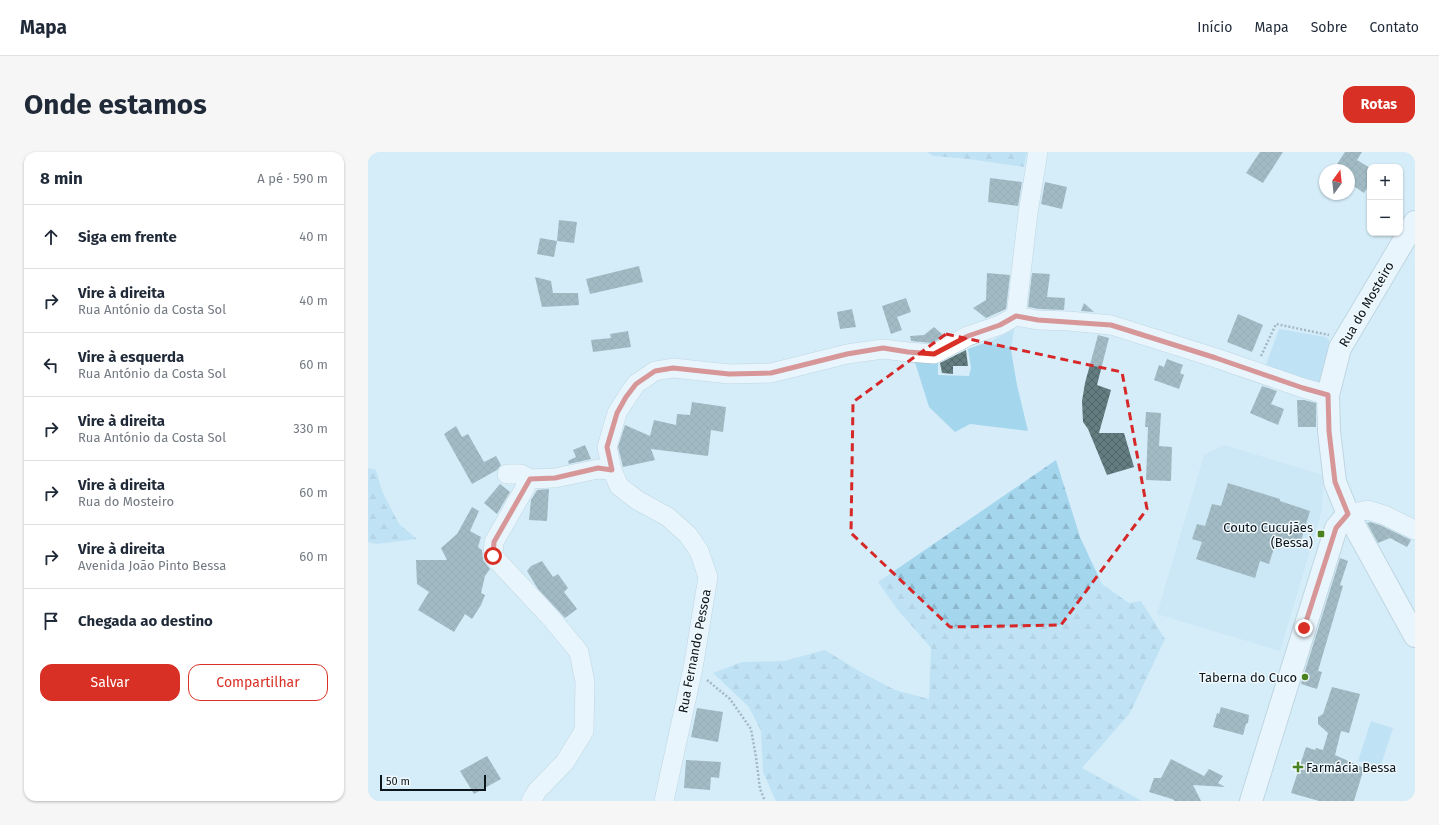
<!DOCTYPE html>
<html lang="pt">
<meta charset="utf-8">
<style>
:root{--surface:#fff;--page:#f6f6f7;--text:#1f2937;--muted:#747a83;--line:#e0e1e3;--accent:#d93025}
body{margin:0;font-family:"Fira Sans",sans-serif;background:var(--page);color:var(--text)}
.controls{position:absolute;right:12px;top:12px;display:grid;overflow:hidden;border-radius:8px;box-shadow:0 1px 3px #0004}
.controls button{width:36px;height:36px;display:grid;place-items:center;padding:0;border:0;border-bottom:1px solid var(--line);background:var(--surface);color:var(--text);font:20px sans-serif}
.compass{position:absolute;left:951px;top:12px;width:36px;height:36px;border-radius:50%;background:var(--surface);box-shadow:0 1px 3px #0004;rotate:15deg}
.scale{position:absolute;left:12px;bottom:10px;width:106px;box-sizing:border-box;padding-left:4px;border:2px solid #0d161a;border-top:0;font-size:11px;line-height:14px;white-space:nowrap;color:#0d161a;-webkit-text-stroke:3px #eff8fd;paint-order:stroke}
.stop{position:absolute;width:12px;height:12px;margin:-9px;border:3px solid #d93025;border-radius:50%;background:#fff}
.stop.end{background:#d93025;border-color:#fff;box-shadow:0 1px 4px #0008}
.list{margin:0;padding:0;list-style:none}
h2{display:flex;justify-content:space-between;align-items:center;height:52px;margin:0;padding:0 16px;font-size:17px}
h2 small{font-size:13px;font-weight:400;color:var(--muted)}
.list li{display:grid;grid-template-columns:26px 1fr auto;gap:12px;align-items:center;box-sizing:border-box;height:64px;padding:0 16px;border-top:1px solid var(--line)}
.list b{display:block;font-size:15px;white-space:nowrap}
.list p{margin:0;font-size:13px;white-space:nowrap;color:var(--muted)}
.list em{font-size:13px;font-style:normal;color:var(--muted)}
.actions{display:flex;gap:8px;padding:12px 16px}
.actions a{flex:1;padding:9px 0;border:1px solid var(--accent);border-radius:12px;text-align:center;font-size:14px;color:var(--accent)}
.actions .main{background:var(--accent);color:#fff}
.icon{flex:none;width:22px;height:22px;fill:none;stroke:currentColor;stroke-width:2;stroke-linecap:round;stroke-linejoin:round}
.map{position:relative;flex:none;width:1047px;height:649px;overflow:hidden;border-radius:12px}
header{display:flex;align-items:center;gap:24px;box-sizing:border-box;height:56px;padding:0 20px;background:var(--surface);border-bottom:1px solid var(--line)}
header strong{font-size:19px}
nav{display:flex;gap:22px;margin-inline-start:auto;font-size:14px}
.intro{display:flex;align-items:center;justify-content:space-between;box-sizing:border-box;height:96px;padding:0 24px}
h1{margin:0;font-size:28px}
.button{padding:10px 18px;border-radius:12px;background:var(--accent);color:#fff;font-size:14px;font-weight:700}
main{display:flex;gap:24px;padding:0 24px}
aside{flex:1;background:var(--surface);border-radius:12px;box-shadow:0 1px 3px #0004}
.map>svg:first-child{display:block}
</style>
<header>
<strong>Mapa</strong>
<nav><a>Início</a><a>Mapa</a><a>Sobre</a><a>Contato</a></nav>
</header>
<div class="intro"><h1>Onde estamos</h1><a class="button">Rotas</a></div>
<main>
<aside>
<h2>8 min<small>A pé · 590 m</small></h2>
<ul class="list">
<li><svg class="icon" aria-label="ahead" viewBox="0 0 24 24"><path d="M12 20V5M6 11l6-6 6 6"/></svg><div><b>Siga em frente</b></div><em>40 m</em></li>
<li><svg class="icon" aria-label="right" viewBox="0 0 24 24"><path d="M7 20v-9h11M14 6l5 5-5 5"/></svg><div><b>Vire à direita</b><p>Rua António da Costa Sol</p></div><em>40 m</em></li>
<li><svg class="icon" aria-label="left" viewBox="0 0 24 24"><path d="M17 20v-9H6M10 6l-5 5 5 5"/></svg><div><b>Vire à esquerda</b><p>Rua António da Costa Sol</p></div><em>60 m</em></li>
<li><svg class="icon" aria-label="right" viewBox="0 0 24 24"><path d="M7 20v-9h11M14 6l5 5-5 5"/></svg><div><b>Vire à direita</b><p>Rua António da Costa Sol</p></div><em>330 m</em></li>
<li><svg class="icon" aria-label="right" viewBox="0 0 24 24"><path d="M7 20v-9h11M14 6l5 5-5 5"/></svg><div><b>Vire à direita</b><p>Rua do Mosteiro</p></div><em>60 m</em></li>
<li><svg class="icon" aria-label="right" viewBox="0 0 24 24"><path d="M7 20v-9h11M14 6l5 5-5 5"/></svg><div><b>Vire à direita</b><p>Avenida João Pinto Bessa</p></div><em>60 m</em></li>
<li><svg class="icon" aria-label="arrive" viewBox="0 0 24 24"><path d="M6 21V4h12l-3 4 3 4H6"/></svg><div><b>Chegada ao destino</b></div></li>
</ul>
<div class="actions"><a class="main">Salvar</a><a>Compartilhar</a></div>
</aside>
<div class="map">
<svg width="1047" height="649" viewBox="0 0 1047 649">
<defs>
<pattern id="forest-firs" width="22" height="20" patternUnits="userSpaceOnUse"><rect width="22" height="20" fill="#a4d6ee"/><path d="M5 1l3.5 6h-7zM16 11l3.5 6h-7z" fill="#8cb7cc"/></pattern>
<pattern id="building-cross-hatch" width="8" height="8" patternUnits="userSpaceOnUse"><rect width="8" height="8" fill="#637c80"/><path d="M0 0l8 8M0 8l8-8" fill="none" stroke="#506568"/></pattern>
</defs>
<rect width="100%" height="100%" fill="#d6edf9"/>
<path fill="#c1e0f0" d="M 856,293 L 955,323 L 954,358 L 912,499 L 789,462 L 836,303 Z"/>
<path fill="#a4d6ee" d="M 646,177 L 643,198 L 649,233 L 660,279 L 602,272 L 587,280 L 561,255 L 546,207 L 570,207 L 570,223 L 601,224 L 603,216 L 600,197 L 625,188 Z
M 911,177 L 958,185 L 961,188 L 961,193 L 950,235 L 897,215 Z
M 1003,569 L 1025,576 L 1012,616 L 990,609 Z"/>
<path fill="url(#forest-firs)" d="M 559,0 L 659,0 L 656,15 L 601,7 L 565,4 Z
M 688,308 L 712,385 L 734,432 L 761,451 L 773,449 L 797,487 L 762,561 L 714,616 L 774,649 L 408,649 L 395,620 L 393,579 L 381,555 L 345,521 L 374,510 L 416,509 L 457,498 L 491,519 L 527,538 L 561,547 L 563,496 L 529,457 L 510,430 Z
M 0,316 L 8,318 L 14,339 L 31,372 L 49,387 L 8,392 L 0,390 Z"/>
<path fill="url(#building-cross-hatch)" d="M 892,0 L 915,0 L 895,31 L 878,21 Z
M 977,0 L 994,0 L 989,8 L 1002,16 L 1002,31 L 996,41 L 981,31 L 981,18 L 965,18 Z
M 622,26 L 654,30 L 650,54 L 620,50 Z
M 677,30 L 699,35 L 694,57 L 673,52 Z
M 191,68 L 209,70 L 206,91 L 189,89 Z
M 172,86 L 189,89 L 186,105 L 169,102 Z
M 271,114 L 275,130 L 222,142 L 218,127 Z
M 619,121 L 642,123 L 638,157 L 618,166 L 605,156 L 618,148 Z
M 664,121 L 682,122 L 679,145 L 697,146 L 696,158 L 671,157 L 660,155 Z
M 167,125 L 183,129 L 185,141 L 210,141 L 211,153 L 174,155 Z
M 538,146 L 543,160 L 529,165 L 534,178 L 523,182 L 514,154 Z
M 716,151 L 726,160 L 713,159 Z
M 484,157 L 488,175 L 472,177 L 469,160 Z
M 870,162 L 895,173 L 884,200 L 859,190 Z
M 566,175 L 576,184 L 564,191 L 543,189 L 542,184 L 556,183 Z
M 260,179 L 263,195 L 225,200 L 223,188 L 243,186 L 242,182 Z
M 730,183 L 741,186 L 729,233 L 743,238 L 731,281 L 756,281 L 766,315 L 739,323 L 720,277 L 715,270 L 714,249 L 717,231 Z
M 598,198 L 600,214 L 585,214 L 585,222 L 574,221 L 572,211 Z
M 799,207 L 815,213 L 812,221 L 816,223 L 811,237 L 786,228 L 791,213 L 796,215 Z
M 894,234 L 909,239 L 903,252 L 916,257 L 910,273 L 882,261 Z
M 929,248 L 936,248 L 948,251 L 948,275 L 930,275 Z
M 324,250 L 358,255 L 355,280 L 343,278 L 340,304 L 283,297 L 287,308 L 255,315 L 250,295 L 257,273 L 282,284 L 286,268 L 308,273 L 309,262 L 322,263 Z
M 778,260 L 793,261 L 791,294 L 804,295 L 803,329 L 778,328 L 780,275 L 777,275 Z
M 88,274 L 94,285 L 100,282 L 116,310 L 128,304 L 133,313 L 129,318 L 104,332 L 76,282 Z
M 217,293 L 223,307 L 201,312 L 200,309 L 208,305 L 205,298 Z
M 860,331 L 912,347 L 912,349 L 942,359 L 931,395 L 911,389 L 909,397 L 906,396 L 901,412 L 892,409 L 887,426 L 828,407 L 834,390 L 824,387 L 829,372 L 837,374 L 844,352 L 853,354 Z
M 132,332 L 142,340 L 129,362 L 116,351 Z
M 181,337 L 179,369 L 161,368 L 163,348 L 169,338 Z
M 104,355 L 111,359 L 102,379 L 113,385 L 110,395 L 114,398 L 115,408 L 122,417 L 117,424 L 113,441 L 117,443 L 113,453 L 104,467 L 97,462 L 86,480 L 50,458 L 61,440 L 49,432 L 48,408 L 79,408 L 73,396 L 89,382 Z
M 1002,370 L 1012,373 L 1043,388 L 1039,395 L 1022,386 L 1010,391 L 999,371 Z
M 972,406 L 980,409 L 972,433 L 975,434 L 950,519 L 954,520 L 949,537 L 933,532 Z
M 174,409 L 185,425 L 190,422 L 200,436 L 196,440 L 209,457 L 197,466 L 170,437 L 159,419 L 163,414 Z
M 964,535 L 992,542 L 981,581 L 973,579 L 967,603 L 996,616 L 986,649 L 951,649 L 923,641 L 938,595 L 947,598 L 948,596 L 955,598 L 960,581 L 950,572 L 950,565 L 955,562 Z
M 853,555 L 881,563 L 880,571 L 878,572 L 875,583 L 845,575 L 849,561 L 851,562 Z
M 329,556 L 355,560 L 350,590 L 323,585 Z
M 119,604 L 133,627 L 106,642 L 92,619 Z
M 803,607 L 836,624 L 841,617 L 855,624 L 850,631 L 857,635 L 825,633 L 833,649 L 807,649 L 804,647 L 781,640 L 786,626 L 793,626 Z
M 318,608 L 353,610 L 351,626 L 343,625 L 342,638 L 316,636 Z"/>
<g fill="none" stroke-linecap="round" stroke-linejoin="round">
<defs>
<path id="minor" d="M 648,164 L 660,61 L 670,0
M 244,318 L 251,334 L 269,348 L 300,365 L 320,383 L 331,399 L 340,425 L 325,516 L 296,649
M 139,322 L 153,322 L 162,327 L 187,326 L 230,317 L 244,318 L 239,295 L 249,261 L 259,245 L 268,232 L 287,219 L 305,216 L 361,222 L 403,221 L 479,202 L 515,197 L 540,200 L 566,202 L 600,184 L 632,173 L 648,164 L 670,168 L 701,169 L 743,173 L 848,206 L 935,236 L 960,243
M 162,327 L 126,390 L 125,404 L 183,466 L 211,500 L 217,530 L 216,579 L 197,610 L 169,639 L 163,649
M 980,362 L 1000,358 L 1016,363 L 1047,378"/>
<path id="major" d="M 1047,70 L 972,196 L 960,243 L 961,279 L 967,330 L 980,362 L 1047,484
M 883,649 L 968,376 L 980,362"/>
</defs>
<use href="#minor" stroke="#a4bbc6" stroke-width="20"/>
<use href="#major" stroke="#a4bbc6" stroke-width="24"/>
<path stroke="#697880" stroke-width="2.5" stroke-dasharray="2 2" stroke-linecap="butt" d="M 893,204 L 908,172 L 961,183
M 339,528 L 362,547 L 383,577 L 388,605 L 392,637 L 397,649"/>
<use href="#minor" stroke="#fff" stroke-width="19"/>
<use href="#major" stroke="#fff" stroke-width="22"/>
</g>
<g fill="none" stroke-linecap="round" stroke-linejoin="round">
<path stroke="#d93025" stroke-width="5" d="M 125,404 L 126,390 L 162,327 L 187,326 L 230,316 L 244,318 L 239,295 L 249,261 L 258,245 L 268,232 L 287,219 L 305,216 L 361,222 L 403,221 L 479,202 L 515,196 L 540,200 L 566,202 L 600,184 L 632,173 L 648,164 L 670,168 L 743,173 L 848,206 L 935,236 L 960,243 L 961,279 L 967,330 L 980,362 L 968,376 L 936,476"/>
</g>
<path d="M0 0H1047V649H0ZM 578,182 L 754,220 L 779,357 L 693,473 L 582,475 L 483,381 L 485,250 Z" fill="#d6edf9" fill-opacity=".55" fill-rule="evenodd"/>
<path fill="none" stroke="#d62828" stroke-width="3" stroke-dasharray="8 5" stroke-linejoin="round" d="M 578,182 L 754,220 L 779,357 L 693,473 L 582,475 L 483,381 L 485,250 Z"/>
<g fill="#4a831d" stroke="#eff8fd" stroke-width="1.5">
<rect x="949" y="378" width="8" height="8" rx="2"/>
<circle cx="937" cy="525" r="4"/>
<path d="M928 609h4v4h4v4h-4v4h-4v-4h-4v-4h4z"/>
</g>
<g text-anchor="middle" stroke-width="3" stroke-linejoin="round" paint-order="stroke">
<g font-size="13" fill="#0d161a" stroke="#eff8fd">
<text transform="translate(998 152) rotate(-60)" y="5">Rua do Mosteiro</text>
<text transform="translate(326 499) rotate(-79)" y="5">Rua Fernando Pessoa</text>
</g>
<g font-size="13" fill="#0d161a" stroke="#eff8fd" text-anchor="end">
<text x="945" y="380">Couto Cucujães<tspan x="945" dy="15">(Bessa)</tspan></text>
<text x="929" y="530">Taberna do Cuco</text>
<text x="938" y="620" text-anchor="start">Farmácia Bessa</text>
</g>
</g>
</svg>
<div class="controls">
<button>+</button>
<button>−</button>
</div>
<svg class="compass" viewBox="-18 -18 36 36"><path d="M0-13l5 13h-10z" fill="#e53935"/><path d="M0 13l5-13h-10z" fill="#747a83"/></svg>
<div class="scale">50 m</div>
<div class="stop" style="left:125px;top:404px"></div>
<div class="stop end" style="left:936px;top:476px"></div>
</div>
</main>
